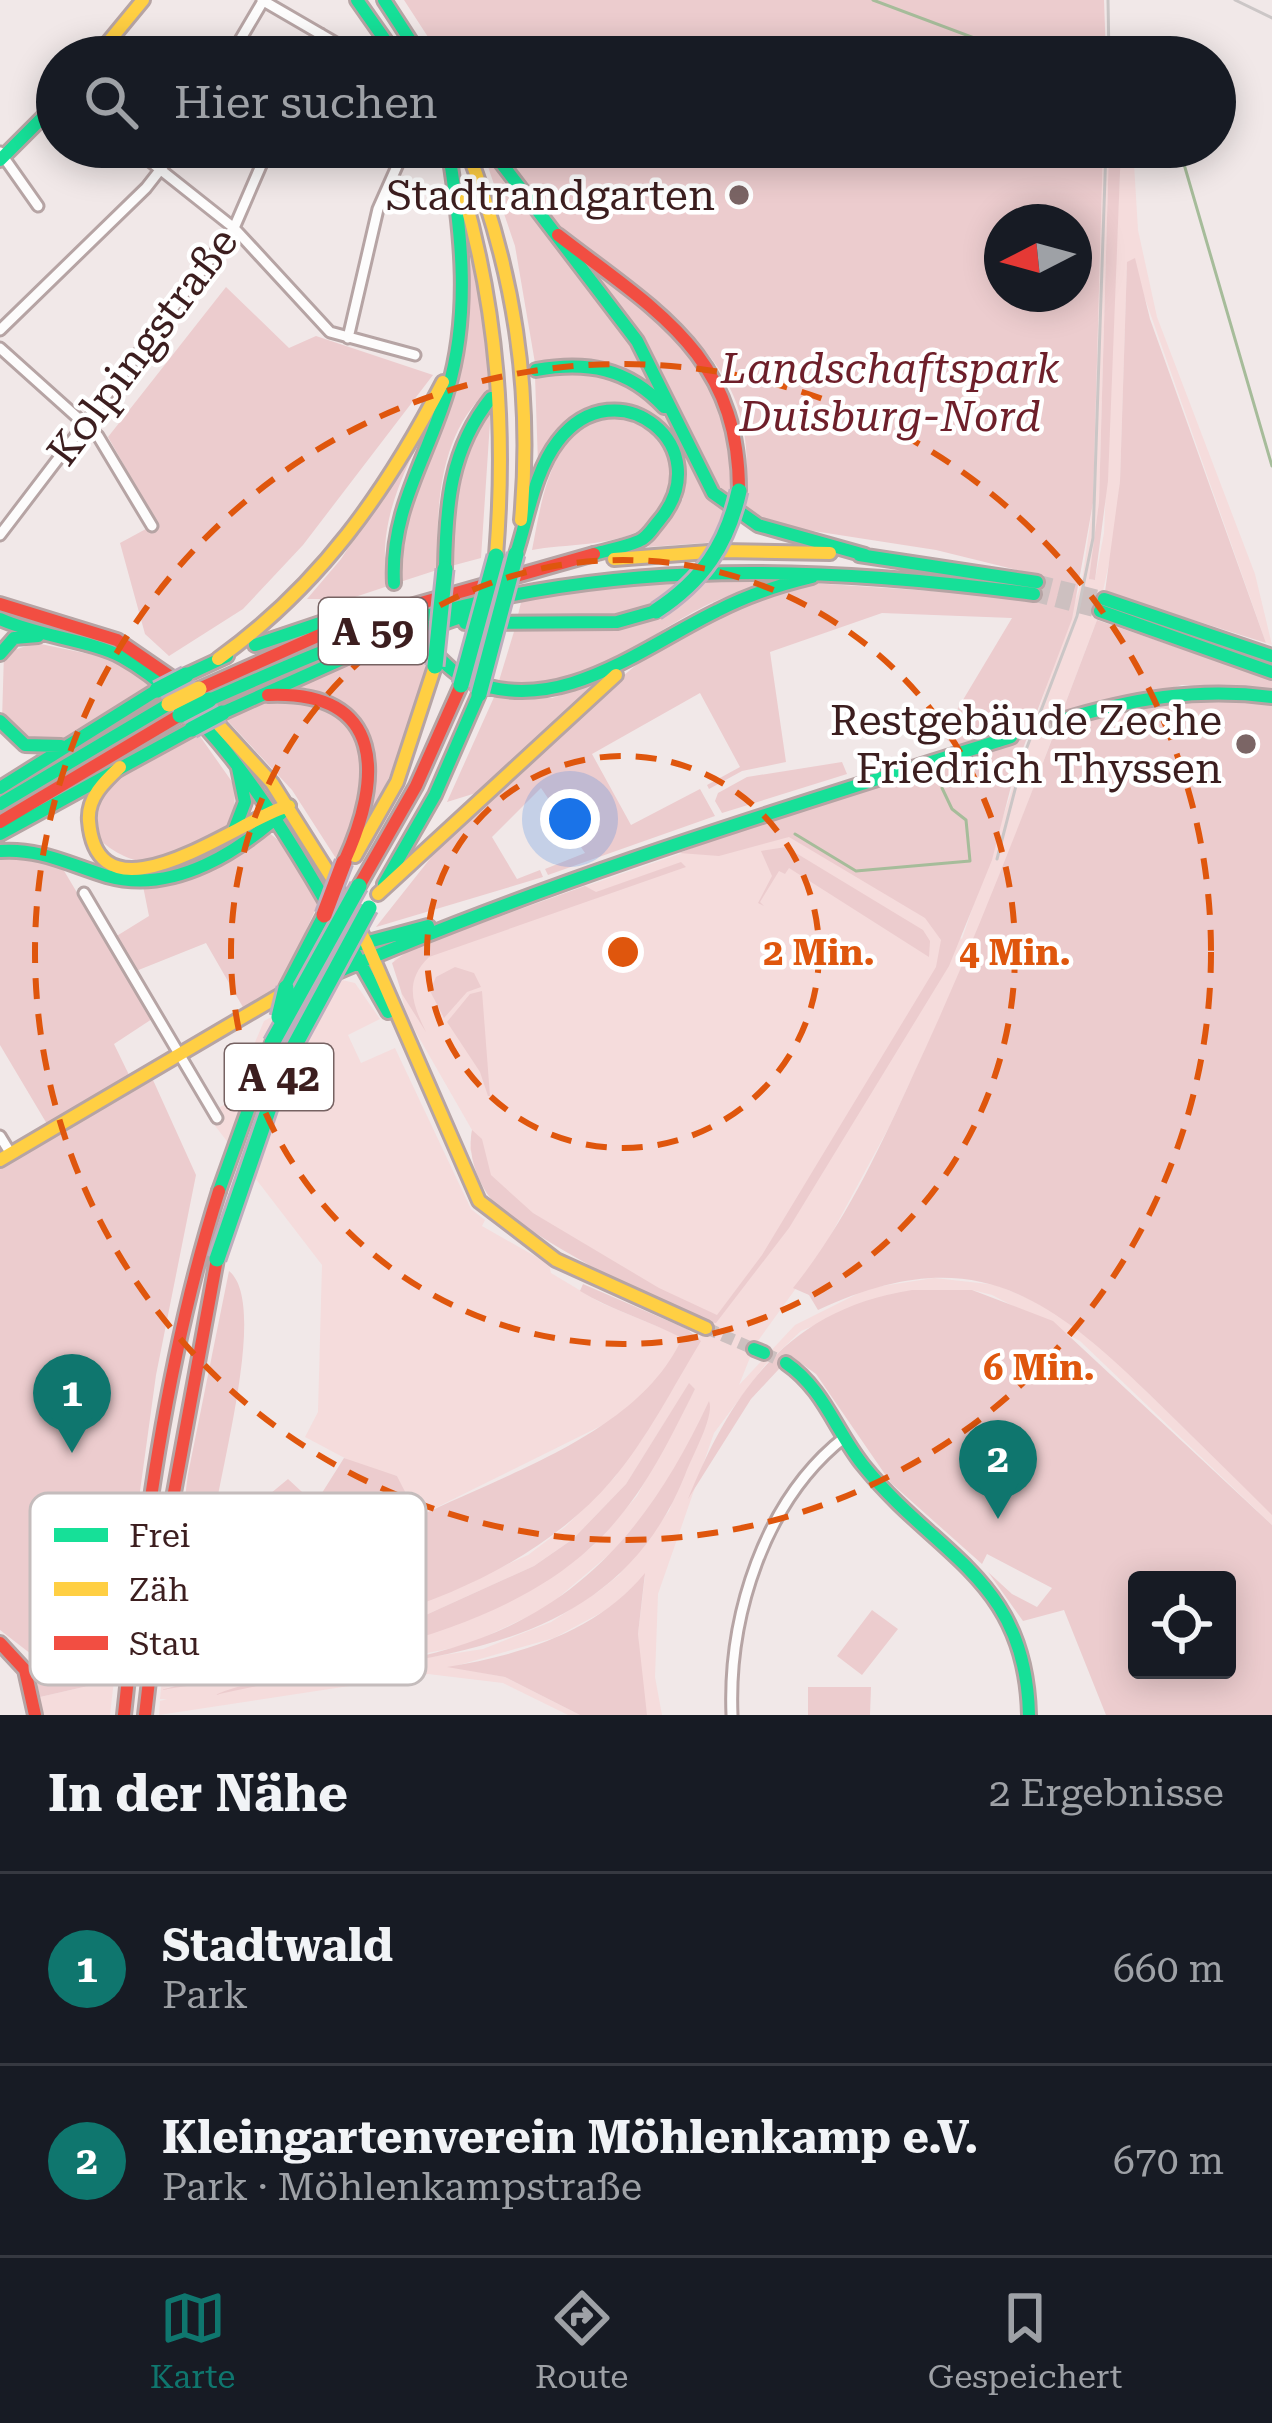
<!DOCTYPE html>
<html lang="de">
<meta charset="utf-8">
<style>
:root{--surface:#171b24;--page:#20242c;--text:#f1f3f6;--muted:#9ea1a6;--line:#363941;--accent:#0f766e}
body{margin:0;font-family:"Roboto Serif",serif;background:var(--page);color:var(--text)}
.controls{position:absolute;right:36px;bottom:36px;display:grid;overflow:hidden;border-radius:12px;box-shadow:0 6px 30px #0003}
.controls button{width:108px;height:108px;display:grid;place-items:center;padding:0;border:0;border-bottom:3px solid var(--line);background:var(--surface);color:var(--text);font:60px sans-serif}
.compass{position:absolute;left:984px;top:204px;width:108px;height:108px;border-radius:50%;background:var(--surface);box-shadow:0 6px 30px #0003;rotate:264deg}
.you{position:absolute;left:570px;top:819px;width:42px;height:42px;margin:-30px;border:9px solid #fff;border-radius:50%;background:#1a73e8;box-shadow:0 0 0 18px #1a73e833}
.badge{display:grid;place-items:center;width:78px;height:78px;border-radius:50%;background:var(--accent);color:#fff;font-size:39px;font-weight:700}
.pin{position:absolute;translate:-50% -99px;filter:drop-shadow(0 3px 6px #0008)}
.pin::after{content:'';position:absolute;top:63px;width:42px;height:36px;background:inherit;clip-path:polygon(0 0,100% 0,50% 100%)}
.list{margin:0;padding:0;list-style:none}
h2{display:flex;justify-content:space-between;align-items:center;height:156px;margin:0;padding:0 48px;font-size:51px}
h2 small{font-size:39px;font-weight:400;color:var(--muted)}
.list li{display:grid;grid-template-columns:78px 1fr auto;gap:36px;align-items:center;box-sizing:border-box;height:192px;padding:0 48px;border-top:3px solid var(--line)}
.list b{display:block;font-size:45px;white-space:nowrap}
.list p{margin:0;font-size:39px;white-space:nowrap;color:var(--muted)}
.list em{font-size:39px;font-style:normal;color:var(--muted)}
.icon{flex:none;width:66px;height:66px;fill:none;stroke:currentColor;stroke-width:2;stroke-linecap:round;stroke-linejoin:round}
.map{position:relative;flex:none;width:1272px;height:1715px;overflow:hidden}
.search{position:absolute;background:var(--surface);box-shadow:0 6px 30px #0003;left:36px;right:36px;top:36px;height:132px;display:flex;align-items:center;gap:30px;box-sizing:border-box;padding:0 42px;border-radius:66px;color:var(--muted);font-size:45px}
.sheet{height:540px;background:var(--surface)}
nav{display:flex;justify-content:space-around;align-items:center;box-sizing:border-box;height:168px;border-top:3px solid var(--line);background:var(--surface);font-size:33px;color:var(--muted)}
nav a{display:grid;justify-items:center;gap:6px}
nav .on{color:var(--accent)}
.map>svg:first-child{display:block}
</style>
<div class="map">
<svg width="1272" height="1715" viewBox="0 0 1272 1715">
<rect width="100%" height="100%" fill="#f1e8e8"/>
<path fill="#f5dcdc" fill-rule="evenodd" d="M 1103,147 L 1109,147 L 1099,502 L 1090,579 L 1095,580 L 1104,533 L 1121,147 L 1133,147 L 1138,230 L 1157,317 L 1255,574 L 1272,645 L 1266,643 L 1142,290 L 1127,263 L 1120,481 L 1115,534 L 1097,620 L 971,952 L 889,1127 L 820,1255 L 755,1345 L 739,1385 L 795,1325 L 869,1288 L 934,1278 L 997,1285 L 1061,1313 L 1087,1333 L 1272,1514 L 1272,1525 L 1080,1341 L 992,1295 L 972,1290 L 891,1294 L 801,1331 L 765,1365 L 714,1433 L 658,1594 L 655,1677 L 662,1715 L 647,1715 L 641,1680 L 638,1634 L 645,1576 L 610,1608 L 554,1638 L 452,1667 L 505,1677 L 580,1715 L 568,1715 L 503,1683 L 428,1674 L 159,1715 L 160,1701 L 167,1699 L 160,1699 L 163,1667 L 413,1607 L 528,1555 L 565,1527 L 615,1477 L 708,1323 L 620,1282 L 494,1203 L 470,1149 L 472,1130 L 406,1015 L 394,959 L 444,935 L 772,822 L 962,939 L 1082,581 L 1093,503 ZM 689,1384 L 695,1389 L 637,1496 L 592,1547 L 532,1589 L 494,1608 L 331,1659 L 165,1688 L 417,1619 L 534,1566 L 573,1539 L 626,1484 ZM 709,1402 L 669,1511 L 619,1575 L 599,1591 L 551,1622 L 483,1649 L 320,1674 L 468,1645 L 546,1608 L 631,1536 L 673,1475 Z
M 342,980 L 355,983 L 380,1019 L 348,1035 L 361,1063 L 395,1048 L 471,1209 L 485,1220 L 482,1226 L 549,1264 L 551,1273 L 601,1303 L 683,1337 L 665,1374 L 623,1415 L 417,1517 L 397,1476 L 358,1465 L 305,1437 L 318,1412 L 322,1265 L 206,1114 L 230,1102 L 264,1021 Z
M 114,1680 L 110,1715 L 43,1715 L 40,1697 Z"/>
<path fill="#ecccce" fill-rule="evenodd" d="M 404,0 L 1104,0 L 1106,57 L 441,57 Z
M 496,147 L 1103,147 L 1093,503 L 1072,619 L 1016,767 L 992,860 L 949,966 L 789,1228 L 716,1323 C 683,1320 513,1228 491,1199 C 477,1181 467,1153 472,1130 L 482,1139 L 491,1175 L 533,1213 L 659,1288 L 717,1315 L 762,1255 L 936,967 L 941,940 L 925,918 L 789,837 L 719,856 L 679,853 L 956,748 L 942,735 L 1012,618 L 882,613 L 770,652 L 786,762 L 742,771 L 709,789 L 707,785 L 740,767 L 700,693 L 592,754 L 631,825 L 700,789 L 715,816 L 548,875 L 545,869 L 585,853 L 541,788 L 492,837 L 517,879 L 540,870 L 543,877 L 376,927 L 444,841 L 549,738 L 654,650 L 714,610 L 812,583 L 1006,596 L 1037,575 L 936,550 L 781,526 L 743,510 C 769,355 663,319 566,233 C 538,207 518,178 496,147 ZM 1002,222 L 1074,222 L 1074,294 L 1002,294 Z
M 1109,147 L 1121,147 L 1108,481 L 1095,580 L 1089,579 L 1099,502 Z
M 483,152 L 629,340 L 656,386 C 614,364 585,351 535,363 L 515,246 Z
M 1135,258 L 1150,319 L 1266,643 L 1105,592 L 1120,481 L 1127,262 Z
M 471,259 L 486,333 L 489,389 C 438,435 437,506 437,570 L 400,582 L 399,526 L 467,333 Z
M 588,266 C 676,335 741,378 731,501 L 705,468 L 640,332 Z
M 226,287 L 289,348 L 316,336 L 433,375 L 303,545 L 243,609 L 169,656 L 145,634 L 120,543 L 157,523 L 108,437 Z
M 578,369 C 625,379 652,392 676,435 C 645,400 589,391 557,431 C 549,441 544,454 538,464 L 535,376 Z
M 491,407 L 481,558 L 451,566 C 453,500 452,463 491,407 Z
M 610,417 C 670,421 696,495 642,529 C 615,546 563,544 532,550 C 542,500 550,428 610,417 Z
M 426,427 C 401,478 376,527 388,586 L 349,599 L 307,599 L 341,559 Z
M 683,451 L 727,515 L 717,542 L 648,547 L 683,499 Z
M 779,575 C 763,588 731,593 711,603 C 638,638 585,697 498,684 L 516,625 L 618,629 L 660,617 L 711,576 Z
M 692,576 C 634,630 590,613 518,615 L 522,598 L 534,594 Z
M 1097,620 L 1272,680 L 1272,692 L 1182,685 L 1061,715 Z
M 413,641 L 427,661 C 413,721 392,776 364,830 C 381,772 364,687 290,687 Z
M 36,643 L 113,659 L 154,684 L 67,739 L 32,744 L 2,720 L 4,653 Z
M 598,683 L 476,793 L 447,802 L 495,695 L 552,698 Z
M 1249,696 L 1272,704 L 1272,1515 C 1230,1473 1188,1432 1146,1391 C 1040,1288 965,1242 818,1310 L 809,1295 L 793,1288 C 845,1223 880,1148 914,1073 C 967,960 1012,844 1057,726 L 1142,700 Z
M 269,701 C 283,701 303,698 316,702 C 388,724 357,813 337,860 L 292,790 L 225,718 Z
M 197,732 L 235,786 L 234,822 C 182,859 147,883 95,836 L 97,795 L 109,781 Z
M 842,762 L 847,774 L 722,813 L 715,801 L 718,793 L 747,777 Z
M 268,832 L 287,847 L 318,904 L 282,983 L 244,1009 L 206,943 L 136,971 L 115,937 L 149,916 L 143,886 Z
M 786,847 L 923,930 L 930,941 L 929,957 L 789,868 L 785,874 L 779,871 L 760,902 L 764,906 L 758,903 L 772,876 L 761,851 Z
M 0,858 L 46,860 L 63,869 L 152,1019 L 114,1044 L 130,1077 L 47,1124 L 0,1045 Z
M 681,862 L 686,867 L 429,957 C 403,982 413,1005 426,1032 L 402,994 L 392,963 L 412,948 L 585,886 L 596,892 Z
M 455,967 L 474,973 L 481,987 L 467,992 L 444,1018 L 430,991 L 436,977 Z
M 482,991 L 490,1096 L 488,1096 L 480,1072 L 447,1022 L 470,994 Z
M 153,1080 L 196,1175 L 156,1375 L 114,1680 L 40,1697 L 31,1654 L 0,1630 L 0,1167 Z
M 229,1271 C 271,1305 213,1489 211,1543 L 288,1479 L 315,1504 L 344,1458 L 397,1476 L 418,1517 C 507,1473 640,1432 682,1338 C 650,1321 611,1310 580,1291 L 583,1284 L 687,1329 L 701,1341 C 673,1387 647,1439 612,1480 C 506,1604 317,1639 163,1667 L 188,1474 Z
M 912,1290 L 972,1290 L 1053,1321 L 1272,1525 L 1272,1715 L 1106,1715 L 1064,1610 L 1023,1621 L 988,1572 L 1012,1594 L 1037,1607 L 1052,1588 L 987,1554 L 982,1564 L 891,1483 L 816,1374 L 791,1356 L 751,1399 L 688,1499 C 732,1391 788,1309 912,1290 ZM 1137,1580 L 1227,1580 L 1227,1670 L 1137,1670 Z
M 689,1383 L 695,1389 C 666,1447 639,1504 590,1548 C 486,1644 296,1669 161,1690 L 417,1619 L 534,1566 L 573,1539 L 626,1484 Z
M 709,1401 C 715,1416 692,1456 685,1475 C 604,1677 390,1652 215,1695 C 264,1674 330,1672 385,1663 C 553,1636 639,1551 709,1401 Z
M 645,1573 L 638,1634 L 647,1715 L 580,1715 L 505,1677 L 447,1667 C 520,1655 597,1632 645,1573 Z
M 872,1610 L 898,1629 L 862,1675 L 837,1656 Z
M 808,1687 L 871,1687 L 870,1715 L 808,1715 Z"/>
<g fill="none" stroke-linecap="round" stroke-linejoin="round">
<path stroke="#a6bc9a" stroke-width="3" d="M 873,0 L 1025,57
M 1179,147 L 1272,466
M 795,834 L 856,871 L 970,861 L 966,820 L 952,809 L 942,788"/>
<path stroke="#cdc0c0" stroke-width="12" stroke-dasharray="12 6" stroke-linecap="butt" d="M 1011,737 L 1059,721
M 706,1328 L 754,1349
M 764,1353 L 786,1363"/>
<path stroke="#cdc0c0" stroke-width="15" stroke-dasharray="15 8" stroke-linecap="butt" d="M 1037,582 L 1104,599
M 1034,594 L 1100,611"/>
<defs>
<path id="street" d="M 262,0 L 360,57
M 230,57 L 263,1
M 310,57 L 321,34
M 132,147 L 234,228 L 330,332 L 415,355
M 0,152 L 38,206
M 0,330 L 146,188 L 178,147
M 348,338 L 378,209 L 398,164 L 396,147
M 0,348 L 98,436 L 152,526
M 0,535 L 234,228 L 269,147
M 84,893 L 217,1118
M 0,1136 L 11,1154
M 732,1715 C 728,1617 764,1500 845,1437"/>
<path id="fast" d="M 357,0 L 397,57
M 384,0 L 421,57
M 489,147 L 637,341 L 713,493 L 758,525 L 865,555
M 0,160 L 57,103
M 536,370 C 587,361 628,368 664,407
M 516,554 C 528,518 534,472 558,441 C 617,364 722,448 658,522 C 652,529 647,538 639,541 C 625,547 608,550 594,554
M 859,555 L 1037,582
M 445,569 C 446,505 450,449 491,398
M 394,583 C 390,509 428,458 448,389 C 470,314 462,237 450,160
M 1104,599 L 1272,656
M 1100,611 L 1272,672
M 0,619 C 37,636 93,641 122,657 C 235,720 324,901 388,1012
M 465,623 L 617,622 L 656,611
M 421,640 C 436,653 452,674 470,681 C 559,717 641,648 717,611 C 748,595 778,585 812,577
M 255,645 L 335,618
M 0,654 L 14,638 L 38,636
M 186,675 L 227,656
M 209,700 C 276,671 342,641 412,620 C 617,558 825,566 1034,594
M 222,713 L 349,656 L 492,606
M 0,721 L 25,745 L 61,746
M 1059,721 C 1130,699 1197,687 1272,697
M 0,788 L 157,690
M 0,804 L 169,704
M 235,828 L 245,802 L 238,768
M 0,834 L 192,729
M 0,851 C 40,848 70,865 107,876 C 175,895 242,850 289,806
M 384,884 L 435,795 L 479,694
M 361,944 L 428,926
M 303,987 C 533,885 772,812 1011,737
M 286,988 L 324,915
M 219,1191 L 272,1043
M 754,1349 L 764,1353
M 786,1363 C 824,1389 835,1430 863,1465 C 937,1557 1026,1578 1029,1715"/>
<path id="slow" d="M 96,57 L 143,0
M 466,147 C 514,269 533,390 521,520
M 463,192 C 498,313 506,431 496,556
M 614,559 L 722,551 L 830,553
M 218,659 C 320,586 386,492 443,382
M 195,699 L 272,783 L 330,875 L 366,942 L 479,1201 L 556,1260 L 706,1328
M 120,767 C 104,782 87,798 89,821 C 98,933 245,815 289,806
M 355,856 L 397,782 L 435,666
M 378,894 L 616,675
M 0,1160 L 289,990"/>
<path id="jam" d="M 558,235 C 656,311 739,354 739,491
M 0,604 L 117,640 L 181,684
M 199,689 L 340,626 L 594,554
M 268,695 C 387,690 382,779 344,862
M 0,822 L 180,715
M 359,886 L 416,786 L 461,685
M 0,1643 L 25,1670 L 35,1715
M 124,1715 C 143,1539 165,1360 219,1191
M 145,1715 L 166,1536 L 217,1259"/>
</defs>
<use href="#street" stroke="#b6a4a4" stroke-width="15"/>
<use href="#fast" stroke="#b6a4a4" stroke-width="18"/>
<use href="#slow" stroke="#b6a4a4" stroke-width="18"/>
<use href="#jam" stroke="#b6a4a4" stroke-width="18"/>
<use href="#street" stroke="#fdfcfc" stroke-width="9"/>
<use href="#fast" stroke="#16e098" stroke-width="12"/>
<use href="#slow" stroke="#ffcf43" stroke-width="12"/>
<use href="#jam" stroke="#f24e42" stroke-width="12"/>
<path stroke="#cbc6c6" stroke-width="3" d="M 1108,0 L 1109,57
M 1235,0 L 1272,18
M 997,859 L 1024,755 L 1077,616 L 1093,538 L 1106,147"/>
<defs>
<path id="fast-bridge" d="M 656,611 C 702,581 727,545 739,491
M 435,666 L 445,569
M 461,685 L 496,556
M 157,690 L 186,675
M 479,694 L 516,554
M 180,715 L 209,700
M 192,729 L 222,713
M 279,1017 L 286,988
M 272,1043 L 359,886
M 217,1259 L 283,1067 L 369,908"/>
<path id="slow-bridge" d="M 169,704 L 199,689"/>
<path id="jam-bridge" d="M 324,915 L 344,862"/>
</defs>
<use href="#fast-bridge" stroke="#beaebd" stroke-width="21" stroke-linecap="butt"/>
<use href="#slow-bridge" stroke="#beaebd" stroke-width="21" stroke-linecap="butt"/>
<use href="#jam-bridge" stroke="#beaebd" stroke-width="21" stroke-linecap="butt"/>
<use href="#fast-bridge" stroke="#16e098" stroke-width="15"/>
<use href="#slow-bridge" stroke="#ffcf43" stroke-width="15"/>
<use href="#jam-bridge" stroke="#f24e42" stroke-width="15"/>
</g>
<g fill="none" stroke="#df560d" stroke-width="6" stroke-dasharray="21 15">
<circle cx="623" cy="952" r="196"/>
<circle cx="623" cy="952" r="392"/>
<circle cx="623" cy="952" r="588"/>
</g>
<g fill="#7b6565" stroke="#fff" stroke-width="4.5">
<circle cx="739" cy="195" r="12"/>
<circle cx="1246" cy="744" r="12"/>
</g>
<g text-anchor="middle" stroke-width="9" stroke-linejoin="round" paint-order="stroke">
<g fill="#fff" stroke="#766262" stroke-width="3">
<rect x="319" y="598" width="108" height="66" rx="9"/>
<rect x="225" y="1044" width="108" height="66" rx="9"/>
</g>
<g font-size="39" font-weight="bold" fill="#3c1e1f">
<text x="373" y="645">A 59</text>
<text x="279" y="1091">A 42</text>
</g>
<g font-size="42" fill="#3c1e1f" stroke="#fff" text-anchor="end">
<text x="715" y="210">Stadtrandgarten</text>
<text x="1222" y="735">Restgebäude Zeche<tspan x="1222" dy="48">Friedrich Thyssen</tspan></text>
</g>
<g font-size="42" fill="#3c1e1f" stroke="#fff">
<text transform="translate(142 346) rotate(-53)" y="15">Kolpingstraße</text>
</g>
<g font-size="42" font-style="italic" fill="#6e1f2a" stroke="#fff">
<text x="890" y="383">Landschaftspark<tspan x="890" dy="48">Duisburg-Nord</tspan></text>
</g>
</g>
<rect x="30" y="1493" width="396" height="192" rx="18" fill="#fff" stroke="#c4bcbc" stroke-width="3"/>
<rect x="54" y="1528" width="54" height="14" fill="#16e098"/>
<rect x="54" y="1582" width="54" height="14" fill="#ffcf43"/>
<rect x="54" y="1636" width="54" height="14" fill="#f24e42"/>
<g font-size="33" fill="#3c1e1f">
<text x="129" y="1547">Frei</text>
<text x="129" y="1601">Zäh</text>
<text x="129" y="1655">Stau</text>
</g>
<circle cx="623" cy="952" r="18" fill="#df560d" stroke="#fff" stroke-width="6"/>
<g font-size="36" text-anchor="middle" font-weight="bold" fill="#df560d" stroke="#fff" stroke-width="9" stroke-linejoin="round" paint-order="stroke">
<text x="819" y="965">2 Min.</text>
<text x="1015" y="965">4 Min.</text>
<text x="1039" y="1380">6 Min.</text>
</g>
</svg>
<div class="controls">
<button><svg class="icon" aria-label="locate" viewBox="0 0 24 24"><circle cx="12" cy="12" r="6"/><path d="M12 2v4M12 18v4M2 12h4M18 12h4"/></svg></button>
</div>
<svg class="compass" viewBox="-18 -18 36 36"><path d="M0-13l5 13h-10z" fill="#e53935"/><path d="M0 13l5-13h-10z" fill="#9ea1a6"/></svg>
<div class="you"></div>
<div class="pin badge" style="left:72px;top:1453px">1</div>
<div class="pin badge" style="left:998px;top:1519px">2</div>
<div class="search"><svg class="icon" aria-label="search" viewBox="0 0 24 24"><circle cx="10" cy="10" r="6"/><path d="M15 15l6 6"/></svg>Hier suchen</div>
</div>
<section class="sheet">
<h2>In der Nähe<small>2 Ergebnisse</small></h2>
<ul class="list">
<li><span class="badge">1</span><div><b>Stadtwald</b><p>Park</p></div><em>660 m</em></li>
<li><span class="badge">2</span><div><b>Kleingartenverein Möhlenkamp e.V.</b><p>Park · Möhlenkampstraße</p></div><em>670 m</em></li>
</ul>
</section>
<nav>
<a class="on"><svg class="icon" aria-label="map" viewBox="0 0 24 24"><path d="M3 6l6-2 6 2 6-2v14l-6 2-6-2-6 2zM9 4v14M15 6v14"/></svg>Karte</a>
<a><svg class="icon" aria-label="directions" viewBox="0 0 24 24"><path d="M12 3l9 9-9 9-9-9zM9 14v-3h6M13 9l2 2-2 2"/></svg>Route</a>
<a><svg class="icon" aria-label="saved" viewBox="0 0 24 24"><path d="M7 4h10v16l-5-4-5 4z"/></svg>Gespeichert</a>
</nav>
